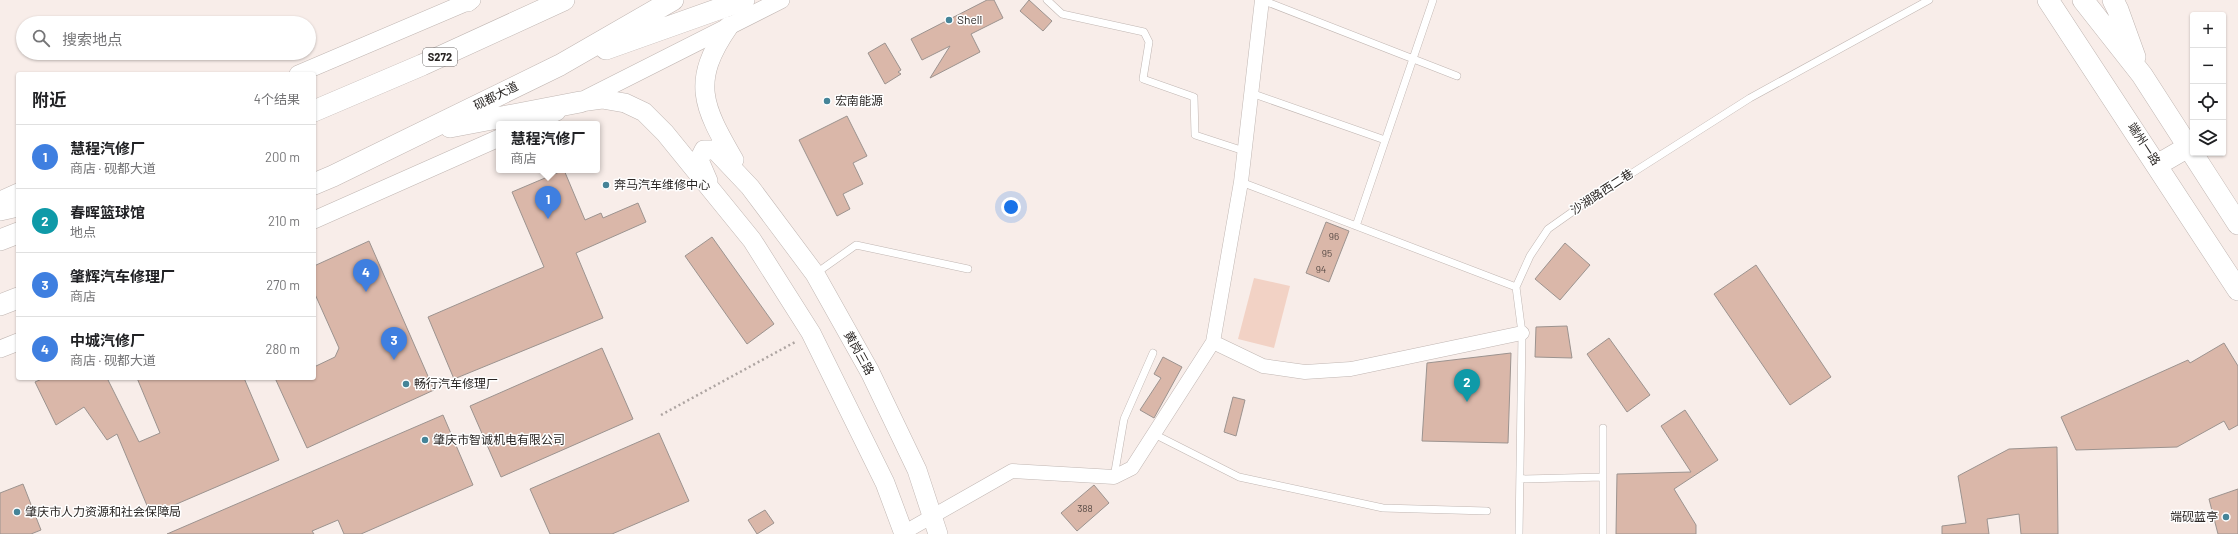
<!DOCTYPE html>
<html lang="zh">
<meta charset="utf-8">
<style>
:root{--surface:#fff;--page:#f6f6f6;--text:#202124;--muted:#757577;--line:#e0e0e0;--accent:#2563eb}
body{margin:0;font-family:Barlow,"Noto Sans SC",sans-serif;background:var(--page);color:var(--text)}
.controls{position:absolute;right:12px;top:12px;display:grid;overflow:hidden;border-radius:4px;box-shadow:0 1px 3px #0004}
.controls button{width:36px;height:36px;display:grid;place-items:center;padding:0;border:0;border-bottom:1px solid var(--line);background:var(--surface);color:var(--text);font:20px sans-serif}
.you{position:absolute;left:1011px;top:207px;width:14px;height:14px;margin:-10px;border:3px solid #fff;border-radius:50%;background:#1a73e8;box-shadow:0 0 0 6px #1a73e833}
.badge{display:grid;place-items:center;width:26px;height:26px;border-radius:50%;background:var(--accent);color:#fff;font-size:13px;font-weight:700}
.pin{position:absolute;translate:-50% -33px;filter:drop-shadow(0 1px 2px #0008)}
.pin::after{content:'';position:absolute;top:21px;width:14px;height:12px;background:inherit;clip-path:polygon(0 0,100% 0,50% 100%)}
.popup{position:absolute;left:496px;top:121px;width:104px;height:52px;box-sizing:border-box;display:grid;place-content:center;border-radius:4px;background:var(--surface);filter:drop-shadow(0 1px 3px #0005);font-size:13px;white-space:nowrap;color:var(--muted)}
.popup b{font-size:15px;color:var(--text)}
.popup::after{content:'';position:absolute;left:50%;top:100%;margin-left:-8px;border:8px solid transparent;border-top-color:var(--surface)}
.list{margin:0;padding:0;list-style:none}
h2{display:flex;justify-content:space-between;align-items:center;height:52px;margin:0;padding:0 16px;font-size:17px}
h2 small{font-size:13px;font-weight:400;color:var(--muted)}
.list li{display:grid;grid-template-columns:26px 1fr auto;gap:12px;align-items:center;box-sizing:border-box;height:64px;padding:0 16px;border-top:1px solid var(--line)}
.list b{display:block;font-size:15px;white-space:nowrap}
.list p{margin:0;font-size:13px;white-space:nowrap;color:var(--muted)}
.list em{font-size:13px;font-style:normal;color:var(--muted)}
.icon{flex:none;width:22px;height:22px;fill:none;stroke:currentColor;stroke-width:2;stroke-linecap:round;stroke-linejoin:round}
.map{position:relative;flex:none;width:2238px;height:534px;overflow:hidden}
.search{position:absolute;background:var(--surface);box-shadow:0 1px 3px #0004;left:16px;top:16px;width:300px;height:44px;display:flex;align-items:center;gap:10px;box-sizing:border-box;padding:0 14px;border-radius:22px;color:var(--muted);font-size:15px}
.panel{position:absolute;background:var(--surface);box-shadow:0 1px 3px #0004;left:16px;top:72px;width:300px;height:308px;border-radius:4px}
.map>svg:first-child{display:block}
</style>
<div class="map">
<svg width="2238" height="534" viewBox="0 0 2238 534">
<rect width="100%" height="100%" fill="#f8ede9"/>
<path fill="#f2d2c5" d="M 1254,278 L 1290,286 L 1274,348 L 1238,339 Z"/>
<path fill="#dab7a9" stroke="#9c938f" d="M 987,0 L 994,0 L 1003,18 L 971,34 L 980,52 L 930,78 L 950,46 L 922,60 L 911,39 Z
M 1029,0 L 1052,21 L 1043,31 L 1020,11 Z
M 885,43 L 901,70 L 898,72 L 901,74 L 885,84 L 868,53 Z
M 847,116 L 867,156 L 853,163 L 863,184 L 843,194 L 850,209 L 837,216 L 799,140 Z
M 564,170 L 585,220 L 601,213 L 603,218 L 638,203 L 646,222 L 576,253 L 603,318 L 454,379 L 428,317 L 544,267 L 512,192 Z
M 1326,222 L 1349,231 L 1329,282 L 1306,273 Z
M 712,237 L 774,324 L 747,344 L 685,256 Z
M 369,241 L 434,390 L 307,448 L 275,378 L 314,378 L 314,367 L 335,357 L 339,348 L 314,292 L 314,266 Z
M 1565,243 L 1590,265 L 1560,300 L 1535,279 Z
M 1756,265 L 1831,377 L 1790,405 L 1714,294 Z
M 1567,326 L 1572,358 L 1535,357 L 1536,327 Z
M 1609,338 L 1650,395 L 1627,412 L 1587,354 Z
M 2224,343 L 2238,366 L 2238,425 L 2229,430 L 2224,421 L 2177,447 L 2076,450 L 2061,417 L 2188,360 L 2190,363 Z
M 602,348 L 633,419 L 501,477 L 470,406 Z
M 1511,353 L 1508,443 L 1422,441 L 1427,363 Z
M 1163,357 L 1182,367 L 1154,418 L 1140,410 L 1161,378 L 1154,374 Z
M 44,378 L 107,378 L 139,442 L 160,433 L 137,378 L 244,378 L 279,460 L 151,515 L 117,434 L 107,440 L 84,407 L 56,425 L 35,382 Z
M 1233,397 L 1245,400 L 1236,436 L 1224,432 Z
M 1685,410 L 1718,460 L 1674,489 L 1696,525 L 1696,534 L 1616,534 L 1617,474 L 1691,472 L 1661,426 Z
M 443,415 L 473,485 L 361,534 L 344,534 L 338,520 L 312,531 L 314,534 L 167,534 Z
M 659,433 L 689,501 L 612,534 L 550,534 L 530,489 Z
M 2057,447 L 2058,534 L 2021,534 L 2019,514 L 1987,519 L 1989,534 L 1942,534 L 1942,526 L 1966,523 L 1958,476 L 2009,449 Z
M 23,484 L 41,530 L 31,534 L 0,534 L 0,493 Z
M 1094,485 L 1109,503 L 1077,531 L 1061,513 Z
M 2238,489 L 2238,534 L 2218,534 L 2209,499 Z
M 765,510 L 774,523 L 757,534 L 748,520 Z"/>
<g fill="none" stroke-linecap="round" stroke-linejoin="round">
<defs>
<path id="service" d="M 1047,0 L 1062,14 L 1144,32 L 1149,42 L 1143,79 L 1194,97 L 1195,135 L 1244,151
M 1262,0 L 1457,76
M 1251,93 L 1385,140
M 1241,182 L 1516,287
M 1356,226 L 1433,0
M 815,274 L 856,245 L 968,269
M 1603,428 L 1603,534
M 1154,434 L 1239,477 L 1383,508 L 1487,511
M 1114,477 L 1124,419 L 1153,353
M 1520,479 L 1603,477
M 1519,534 L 1522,333 L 1516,287 L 1530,256 L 1548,229 L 1582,205 L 1750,98 L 1929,0"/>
<path id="minor" d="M 1213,342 L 1263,366 L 1305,372 L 1351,369 L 1522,333
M 903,533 L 1012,471 L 1114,477 L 1132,468 L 1213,342 L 1241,182 L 1262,0"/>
<path id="tertiary" d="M 298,74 L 472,0
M 583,100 L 781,0
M 530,124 L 557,112
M 0,200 L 18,192
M 314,220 L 499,138
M 0,349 L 18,342"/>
<path id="secondary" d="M 468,2 L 470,0
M 729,26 C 690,82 703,106 734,160
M 580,102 L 602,99 L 625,103 L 644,112 L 665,133 L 752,240 L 811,333 L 885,483 L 904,534
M 708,181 L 699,160 L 704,150 L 715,150 L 750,187 L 815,274 L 870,372 L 917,470 L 938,534"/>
<path id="primary" d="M 2048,0 L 2238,290
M 2083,0 L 2142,75 L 2238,224
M 2113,0 L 2118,10 L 2135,57
M 606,49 L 744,0
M 314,111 L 422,65 L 564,0
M 450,127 L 580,102
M 2157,165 L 2188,147
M 314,184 L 333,176 L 560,65 L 673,0
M 0,210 L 18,206
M 0,240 L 18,233
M 0,305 L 18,298"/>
</defs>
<use href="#service" stroke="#c0b6b2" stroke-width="8"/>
<use href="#minor" stroke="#c0b6b2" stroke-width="15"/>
<use href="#tertiary" stroke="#c0b6b2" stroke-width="18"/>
<use href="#secondary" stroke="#c0b6b2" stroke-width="20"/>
<use href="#primary" stroke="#c0b6b2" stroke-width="22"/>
<path stroke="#ada4a1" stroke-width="2.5" stroke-dasharray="2 3" stroke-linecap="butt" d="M 661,415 L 797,341"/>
<use href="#service" stroke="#fff" stroke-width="7"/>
<use href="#minor" stroke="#fff" stroke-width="14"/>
<use href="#tertiary" stroke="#fff" stroke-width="17"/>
<use href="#secondary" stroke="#fff" stroke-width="19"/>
<use href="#primary" stroke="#fff" stroke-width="21"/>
</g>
<g fill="#458498" stroke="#fff" stroke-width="1.5">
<circle cx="949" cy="20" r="4"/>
<circle cx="827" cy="101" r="4"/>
<circle cx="606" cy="185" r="4"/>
<circle cx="406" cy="384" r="4"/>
<circle cx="425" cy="440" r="4"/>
<circle cx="17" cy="512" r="4"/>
<circle cx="2226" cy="517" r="4"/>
</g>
<g text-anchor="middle" stroke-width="3" stroke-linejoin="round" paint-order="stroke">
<g font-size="10" fill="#564a45">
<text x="1334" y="240">96</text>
<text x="1327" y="257">95</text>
<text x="1321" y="273">94</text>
<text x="1085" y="512">388</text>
</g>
<rect fill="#fff" stroke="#6a6766" stroke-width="1" x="423" y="48" width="34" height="18" rx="3"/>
<g font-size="11" font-weight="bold" fill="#2a2624">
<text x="440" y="61">S272</text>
</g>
<g font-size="12" fill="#2a2624" stroke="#fff" text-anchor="start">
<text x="957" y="24">Shell</text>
<text x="835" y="105">宏南能源</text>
<text x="614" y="189">奔马汽车维修中心</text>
<text x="414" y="388">畅行汽车修理厂</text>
<text x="433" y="444">肇庆市智诚机电有限公司</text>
<text x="25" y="516">肇庆市人力资源和社会保障局</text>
<text x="2218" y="521" text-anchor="end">端砚蓝亭</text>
</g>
<g font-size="12" fill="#2a2624" stroke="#fff">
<text transform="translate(496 96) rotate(-26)" y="4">砚都大道</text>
<text transform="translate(2144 144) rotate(57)" y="4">端州一路</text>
<text transform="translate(1602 192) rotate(-33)" y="4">沙湖路西二巷</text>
<text transform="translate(859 353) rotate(61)" y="4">黄岗三路</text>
</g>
</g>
</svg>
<div class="controls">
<button>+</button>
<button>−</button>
<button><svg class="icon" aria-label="locate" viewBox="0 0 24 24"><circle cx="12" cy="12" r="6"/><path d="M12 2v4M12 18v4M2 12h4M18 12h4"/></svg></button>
<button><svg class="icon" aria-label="layers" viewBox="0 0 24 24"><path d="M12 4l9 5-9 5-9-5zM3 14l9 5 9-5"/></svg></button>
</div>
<div class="you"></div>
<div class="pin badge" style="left:548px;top:219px;background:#3f7fe0">1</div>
<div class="popup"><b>慧程汽修厂</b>商店</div>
<div class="pin badge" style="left:1467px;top:402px;background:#0f9aa8">2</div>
<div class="pin badge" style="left:394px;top:360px;background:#3f7fe0">3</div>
<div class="pin badge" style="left:366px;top:292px;background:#3f7fe0">4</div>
<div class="search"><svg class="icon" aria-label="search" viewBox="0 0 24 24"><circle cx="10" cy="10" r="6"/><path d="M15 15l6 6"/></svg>搜索地点</div>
<section class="panel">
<h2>附近<small>4个结果</small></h2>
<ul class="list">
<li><span class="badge" style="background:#3f7fe0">1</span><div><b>慧程汽修厂</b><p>商店 · 砚都大道</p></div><em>200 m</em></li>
<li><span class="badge" style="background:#0f9aa8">2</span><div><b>春晖篮球馆</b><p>地点</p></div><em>210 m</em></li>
<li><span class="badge" style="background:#3f7fe0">3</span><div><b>肇辉汽车修理厂</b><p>商店</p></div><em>270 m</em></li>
<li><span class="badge" style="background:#3f7fe0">4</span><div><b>中城汽修厂</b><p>商店 · 砚都大道</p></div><em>280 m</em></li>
</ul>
</section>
</div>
